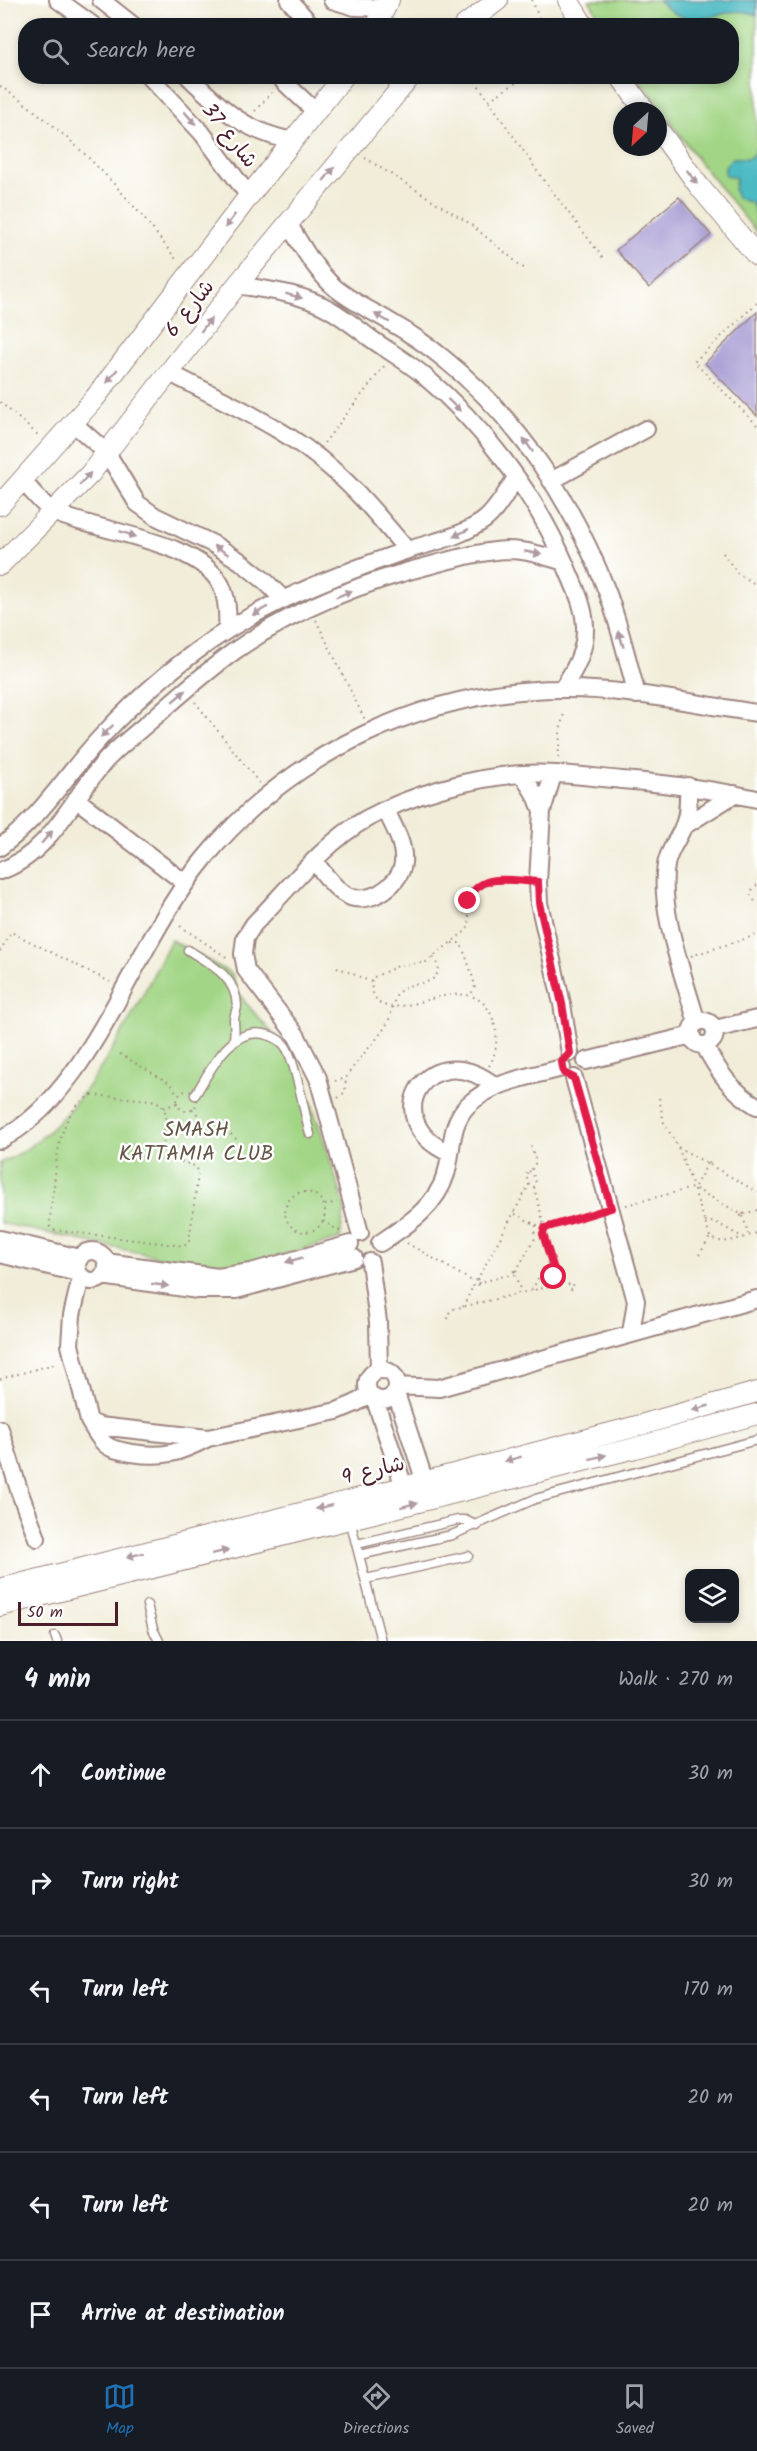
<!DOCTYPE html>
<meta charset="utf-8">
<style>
:root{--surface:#171b24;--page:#242831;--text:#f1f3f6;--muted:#9ea1a6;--line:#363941;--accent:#1f6fb2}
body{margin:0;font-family:Kalam,"Playpen Sans Arabic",sans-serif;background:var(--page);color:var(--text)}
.controls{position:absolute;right:18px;bottom:18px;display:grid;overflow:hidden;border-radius:12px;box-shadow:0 3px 9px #0003}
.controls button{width:54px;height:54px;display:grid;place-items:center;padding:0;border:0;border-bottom:2px solid var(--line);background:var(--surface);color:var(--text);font:30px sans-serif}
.compass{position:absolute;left:613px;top:102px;width:54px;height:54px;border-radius:50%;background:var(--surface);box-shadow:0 3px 9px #0003;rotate:206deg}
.scale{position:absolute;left:18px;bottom:15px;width:100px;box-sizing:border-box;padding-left:6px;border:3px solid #4a1f2b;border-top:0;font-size:16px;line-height:21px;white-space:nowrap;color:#4a1f2b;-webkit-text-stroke:4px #fff;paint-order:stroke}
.stop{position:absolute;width:18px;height:18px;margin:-14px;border:4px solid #e11d48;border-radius:50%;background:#fff}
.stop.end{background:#e11d48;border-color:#fff;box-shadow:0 2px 6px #0008}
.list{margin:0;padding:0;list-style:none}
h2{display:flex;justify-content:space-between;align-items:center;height:78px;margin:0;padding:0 24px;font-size:26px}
h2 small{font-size:20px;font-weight:400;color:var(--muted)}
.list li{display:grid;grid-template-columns:39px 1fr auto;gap:18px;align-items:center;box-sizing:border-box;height:108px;padding:0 24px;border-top:2px solid var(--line)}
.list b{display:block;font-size:22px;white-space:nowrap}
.list em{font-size:20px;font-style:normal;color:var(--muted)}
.icon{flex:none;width:33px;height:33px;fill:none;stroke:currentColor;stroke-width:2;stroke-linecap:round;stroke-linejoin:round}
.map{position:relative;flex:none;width:757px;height:1641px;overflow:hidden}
.search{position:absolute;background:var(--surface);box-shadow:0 3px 9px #0003;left:18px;right:18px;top:18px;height:66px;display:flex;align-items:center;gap:15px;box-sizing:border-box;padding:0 21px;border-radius:24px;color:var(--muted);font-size:22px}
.sheet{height:726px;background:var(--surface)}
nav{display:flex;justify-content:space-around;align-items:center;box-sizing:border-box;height:84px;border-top:2px solid var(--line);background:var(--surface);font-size:16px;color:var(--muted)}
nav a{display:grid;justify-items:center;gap:3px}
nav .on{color:var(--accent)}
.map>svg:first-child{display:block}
</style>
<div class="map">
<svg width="757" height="1641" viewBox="0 0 757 1641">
<rect width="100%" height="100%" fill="#fff"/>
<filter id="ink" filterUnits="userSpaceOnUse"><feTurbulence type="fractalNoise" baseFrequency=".0167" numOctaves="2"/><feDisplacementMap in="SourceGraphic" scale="12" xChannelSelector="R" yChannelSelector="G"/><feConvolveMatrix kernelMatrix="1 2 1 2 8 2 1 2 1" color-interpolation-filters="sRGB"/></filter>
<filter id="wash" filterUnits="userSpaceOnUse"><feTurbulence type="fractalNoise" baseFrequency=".008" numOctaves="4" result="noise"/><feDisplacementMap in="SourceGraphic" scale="24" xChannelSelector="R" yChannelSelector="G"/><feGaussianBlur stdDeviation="1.35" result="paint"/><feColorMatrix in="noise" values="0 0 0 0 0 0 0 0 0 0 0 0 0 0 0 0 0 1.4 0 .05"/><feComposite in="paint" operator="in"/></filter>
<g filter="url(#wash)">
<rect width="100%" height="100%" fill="#f1edd9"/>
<path fill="#a2d585" stroke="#767a58" stroke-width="1.5" d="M 589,0 L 757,0 L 757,233 L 701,164 L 638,77 L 732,76 L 732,26 L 604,25 Z
M 171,940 L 232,974 L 237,990 L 245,1002 L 280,1042 L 304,1080 L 345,1206 L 340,1239 L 224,1271 L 0,1223 L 0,1163 C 80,1132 134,1011 171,940 Z"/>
<path fill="#4cbac3" stroke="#4b6c77" stroke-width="1.5" d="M 658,0 L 757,0 L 757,15 C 718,0 700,42 658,0 Z
M 757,146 L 757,226 C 753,219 757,208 751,203 C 747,200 741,201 737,198 L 734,191 L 736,178 L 725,175 C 723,167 727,162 733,158 C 749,156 750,164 757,146 Z"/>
<g id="blocks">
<path fill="#aca2d5" d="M 679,197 L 711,235 L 649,288 L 616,250 Z
M 757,312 L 757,416 L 705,363 Z"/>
</g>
</g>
<g filter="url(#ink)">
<use href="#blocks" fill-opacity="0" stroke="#9e8682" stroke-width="1.5"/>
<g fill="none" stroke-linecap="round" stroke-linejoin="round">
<defs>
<path id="service" d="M 188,950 C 210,964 236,976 237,1006 C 237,1011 234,1014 234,1020 C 234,1029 236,1033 233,1043
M 195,1095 C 210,1072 229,1027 264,1034 C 273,1036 282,1040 287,1049 C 297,1068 304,1112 310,1134
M 350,1520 L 381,1641
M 357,1544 L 458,1520 L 465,1520 L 477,1526
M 359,1555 L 452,1535 L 535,1499 L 757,1440
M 366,1579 L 468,1556
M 147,1605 L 153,1629 L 159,1641
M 55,1636 L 57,1641"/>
<path id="minor" d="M 58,0 L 94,26
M 101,0 L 134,26
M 289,0 L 312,26
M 332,0 L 355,7 L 385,8
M 149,76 L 202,133 L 249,196
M 188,76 C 222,109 245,132 293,141
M 283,81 L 316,112
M 288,223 C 301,245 314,268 333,286 C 349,300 368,309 387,320 C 406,331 426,344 443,358 C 519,419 574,504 608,594 C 620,627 628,662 637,695
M 237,285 C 268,290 301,293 329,309 C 343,317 357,328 370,338 C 387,350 406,361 422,374 C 483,425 535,493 566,566 C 574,586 584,604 585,626 C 586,650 575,670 562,689
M 170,373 C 225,402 285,427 332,469 C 360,493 383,522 407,550
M 73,423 L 107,453 L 137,503 L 155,516 L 213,544 L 240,561 L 265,581 L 283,599
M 23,481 C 32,491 44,507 56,513 C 98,532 199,541 221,585 C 228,600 228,615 227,630
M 551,481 L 646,429
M 522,774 L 537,798 L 542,811
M 553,775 L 542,811 L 538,882 L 539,903 L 562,1004 L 570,1053
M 688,786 C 688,799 689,815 683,827 C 678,840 668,851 666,865 C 658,910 685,979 697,1023
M 76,799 L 185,883
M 684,826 L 735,794
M 0,847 C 41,818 67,773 101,737 C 138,697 183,658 229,629 C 283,596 340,574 399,553 C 429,542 455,540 483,521 C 497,511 506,492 516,478
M 315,862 C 323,872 332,886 343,893 C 364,909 400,887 403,863 C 405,844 393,826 386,810
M 0,871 C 51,854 73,795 108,758 C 123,743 140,730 156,716 C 182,693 208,670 236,650 C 295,609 366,581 435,564 C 458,558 483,551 507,550 C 527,550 545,556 564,562
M691 1033a12 12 0 1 1 24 0a12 12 0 1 1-24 0Z
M 715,1029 L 757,1019
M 704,1045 C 718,1071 731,1091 757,1106
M 586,1061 L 692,1035
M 574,1078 L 636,1301 L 631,1333
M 0,1140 C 68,1105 108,1016 144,952 C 162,920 180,888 204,859 C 290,753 425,690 561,689 C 625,688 694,704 757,713
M 449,1153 C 374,1119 430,1034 495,1086
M 360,1233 L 318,1078 L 296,1035 L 246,970 L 243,954 L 245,938 L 254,924 C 287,890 325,842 366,819 C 410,795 473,777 522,774 C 556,772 589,777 622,780 C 668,784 712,789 757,799
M 0,1239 L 80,1258
M 380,1243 C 407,1225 436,1207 446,1174 C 453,1151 449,1124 468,1105 C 493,1081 530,1077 562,1068
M77 1266a15 15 0 1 1 30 0a15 15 0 1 1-30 0Z
M 0,1254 L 78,1273
M 106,1262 L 218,1277 L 251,1272 L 350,1244
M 370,1262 L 378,1322 L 379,1370
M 102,1276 L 198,1290 L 236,1290 L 354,1258
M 81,1277 L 72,1315 L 70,1345 L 89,1421 L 99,1426 L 208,1438 L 337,1411 L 356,1403 L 369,1394
M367 1385a15 15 0 1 1 30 0a15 15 0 1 1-30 0Z
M 397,1386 L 439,1388 L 757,1299
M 396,1393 L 425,1482
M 375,1400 L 404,1487
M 89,1421 C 94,1429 98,1438 105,1444 C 111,1450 123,1451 132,1453 C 164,1458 179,1453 208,1438
M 0,1429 L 20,1493 L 37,1538"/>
<path id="tertiary" d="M 568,0 L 584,26
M 376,26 L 389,0
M 464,26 L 498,0
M 620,76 L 645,111
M 658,129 L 699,186 L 757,256
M 0,505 L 95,398 L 249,196 L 344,76
M 0,565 L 90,474 L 237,285 L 411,76
M 0,1589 L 404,1487 L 630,1428 L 757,1392
M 0,1606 L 635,1448 L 757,1414"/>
</defs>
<use href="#service" stroke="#9e8682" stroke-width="11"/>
<use href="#minor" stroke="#9e8682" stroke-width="20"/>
<use href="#tertiary" stroke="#9e8682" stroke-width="22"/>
<path stroke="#9e8682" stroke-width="2" stroke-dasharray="1.5 4.5" stroke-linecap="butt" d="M 532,0 L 542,26
M 472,76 L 540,175 L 603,258
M 506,76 L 520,81
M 0,86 C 73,135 126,192 178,262
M 489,100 L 527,76
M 255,111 L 273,91
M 365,158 L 469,223 L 525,269
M 757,303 L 694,362 L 757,425
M 0,402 L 39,436
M 324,443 L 385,365
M 723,553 L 738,574 L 757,585
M 316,620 L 365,720
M 195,702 L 260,784
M 558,758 C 560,743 559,729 564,714
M 757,885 L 753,888 L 751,895 L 757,905
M 180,926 L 229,959
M 452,943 L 460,943 C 463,946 475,983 475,986 C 474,991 472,992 469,995
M 0,951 L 11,932 L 110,982
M 691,956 L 757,935
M 337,967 L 371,982
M 120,1054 L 171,1084 L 178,1095
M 489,1066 C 496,1055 498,1039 495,1026 C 475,947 376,1050 371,982 L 374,977 L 398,966 L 426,962 L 467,930 C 472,920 467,911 468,902 C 472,874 504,881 524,881
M 335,1081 L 346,1078 C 357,1058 378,1041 388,1022 C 392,1013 393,998 399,992 C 411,978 436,990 439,967 L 433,957
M177 1101a10 10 0 1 1 20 0a10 10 0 1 1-20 0Z
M 92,1095 L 151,1100 C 180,1106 155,1137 167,1154 C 174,1163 188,1161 197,1168 L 198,1174 L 189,1242 L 184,1246 L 54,1230 L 50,1227 C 50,1213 52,1199 54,1185 C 57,1154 60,1109 92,1095 Z
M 338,1098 L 345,1092 L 346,1078
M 659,1098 L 664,1123 L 678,1147 L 693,1186
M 164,1108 L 177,1103
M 192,1109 C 198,1113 200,1120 205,1124 C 216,1135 226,1122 241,1146
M 531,1146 L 536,1162 L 531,1171
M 678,1147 L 706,1163 L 709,1162 L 710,1165 L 707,1165 L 706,1163
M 710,1165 L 757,1192
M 529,1171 L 533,1174 L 536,1183 L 534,1187 L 529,1185 L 526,1175 Z
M 695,1186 L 707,1165
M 534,1187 L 544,1225
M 696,1189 L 741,1214
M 694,1190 L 710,1237 C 723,1247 743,1237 757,1233
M285 1212a20 20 0 1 1 40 0a20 20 0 1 1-40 0Z
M 325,1205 L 337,1202
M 626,1205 L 692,1188
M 743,1213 L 744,1216 L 741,1216 L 741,1214 Z
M 515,1214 L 536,1225 L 542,1224 L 545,1228 L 544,1232 L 538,1234 L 535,1232 L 536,1225
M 744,1214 L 757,1210
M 743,1216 L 748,1234
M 323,1221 L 341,1232
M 705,1221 L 717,1223 L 740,1236
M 545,1228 L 597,1212
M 543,1234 L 556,1276
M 407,1243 L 472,1281 L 477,1280 L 478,1285 L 473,1286 L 472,1281
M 699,1255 L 710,1237
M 514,1271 L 517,1273 L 515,1275 L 512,1274 Z
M 516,1271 L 537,1235
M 515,1275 L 521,1292
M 557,1276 L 557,1279 L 554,1278 L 554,1277 Z
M 557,1279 L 570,1285 L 571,1289 L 574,1288 L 573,1284 L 570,1285
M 477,1280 L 529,1185
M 478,1283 L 512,1274
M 532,1290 L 544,1267 L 551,1260
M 463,1307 L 473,1286
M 448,1319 L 449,1313 L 453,1309 L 547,1287 L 556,1279
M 0,1379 L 58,1363"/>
<use href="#service" stroke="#fff" stroke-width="8"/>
<use href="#minor" stroke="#fff" stroke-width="16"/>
<use href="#tertiary" stroke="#fff" stroke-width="20"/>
</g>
<defs><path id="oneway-solid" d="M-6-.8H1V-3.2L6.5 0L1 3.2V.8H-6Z" transform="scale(1.5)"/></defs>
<g fill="#ae9aa0">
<use href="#oneway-solid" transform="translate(190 118) rotate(48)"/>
<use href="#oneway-solid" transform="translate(329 174) rotate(-51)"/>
<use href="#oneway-solid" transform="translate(692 177) rotate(54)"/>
<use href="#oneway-solid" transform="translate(230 221) rotate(126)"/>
<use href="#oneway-solid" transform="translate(294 296) rotate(15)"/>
<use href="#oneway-solid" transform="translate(382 318) rotate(-150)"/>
<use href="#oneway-solid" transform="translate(206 325) rotate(-52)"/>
<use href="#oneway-solid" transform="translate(112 376) rotate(128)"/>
<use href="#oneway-solid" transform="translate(454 405) rotate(43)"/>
<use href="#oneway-solid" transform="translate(528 445) rotate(-125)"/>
<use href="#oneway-solid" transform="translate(85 479) rotate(-49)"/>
<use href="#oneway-solid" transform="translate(461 533) rotate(153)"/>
<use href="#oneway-solid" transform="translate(128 534) rotate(18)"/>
<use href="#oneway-solid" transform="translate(221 550) rotate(-148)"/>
<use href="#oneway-solid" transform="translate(533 553) rotate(11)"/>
<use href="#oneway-solid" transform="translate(344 594) rotate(-22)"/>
<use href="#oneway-solid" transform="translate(260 611) rotate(151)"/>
<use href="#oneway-solid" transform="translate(621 639) rotate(-107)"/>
<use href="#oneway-solid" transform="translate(179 696) rotate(-41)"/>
<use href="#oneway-solid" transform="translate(107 731) rotate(136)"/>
<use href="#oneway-solid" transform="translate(47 837) rotate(-49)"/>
<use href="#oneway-solid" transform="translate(294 1260) rotate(164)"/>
<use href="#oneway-solid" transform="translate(160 1285) rotate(8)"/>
<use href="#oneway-solid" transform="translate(701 1408) rotate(164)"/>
<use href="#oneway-solid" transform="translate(598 1457) rotate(-14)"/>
<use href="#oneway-solid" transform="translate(513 1459) rotate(165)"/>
<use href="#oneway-solid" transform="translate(409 1505) rotate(-14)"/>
<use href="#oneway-solid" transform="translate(324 1507) rotate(166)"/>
<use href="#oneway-solid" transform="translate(220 1552) rotate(-14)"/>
<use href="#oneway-solid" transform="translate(135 1555) rotate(166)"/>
</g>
</g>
<g fill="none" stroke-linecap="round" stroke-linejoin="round" filter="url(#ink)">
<path stroke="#e11d48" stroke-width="8" d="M 468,901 C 480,871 511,881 538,882 L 539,903 L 562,1004 L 570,1053 L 562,1062 L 564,1073 L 574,1078 L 611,1208 L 545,1228 L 543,1234 L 556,1276 L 554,1277"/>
</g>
<g text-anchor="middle" stroke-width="5" stroke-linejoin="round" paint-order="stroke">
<g font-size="21" fill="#4a1f2b" stroke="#fff">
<text transform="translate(230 135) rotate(52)" y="7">شارع 37</text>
<text transform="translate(189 308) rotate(-52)" y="7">شارع 6</text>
<text transform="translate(373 1470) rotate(-14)" y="7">شارع 9</text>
</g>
<g font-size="21" fill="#645646" stroke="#fff">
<text x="196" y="1136">SMASH<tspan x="196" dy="24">KATTAMIA CLUB</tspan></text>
</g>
</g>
</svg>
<div class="controls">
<button><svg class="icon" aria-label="layers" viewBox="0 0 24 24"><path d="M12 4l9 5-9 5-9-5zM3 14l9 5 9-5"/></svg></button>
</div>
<svg class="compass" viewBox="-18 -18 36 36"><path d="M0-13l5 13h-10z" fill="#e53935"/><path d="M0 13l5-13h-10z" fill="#9ea1a6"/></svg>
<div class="scale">50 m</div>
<div class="stop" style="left:554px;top:1277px"></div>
<div class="stop end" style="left:468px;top:901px"></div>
<div class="search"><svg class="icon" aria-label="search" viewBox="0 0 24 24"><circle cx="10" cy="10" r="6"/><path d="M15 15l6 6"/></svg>Search here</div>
</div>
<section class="sheet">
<h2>4 min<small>Walk · 270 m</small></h2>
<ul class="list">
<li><svg class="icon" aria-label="ahead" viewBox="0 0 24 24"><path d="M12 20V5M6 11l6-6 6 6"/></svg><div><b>Continue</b></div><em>30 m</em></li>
<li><svg class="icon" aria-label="right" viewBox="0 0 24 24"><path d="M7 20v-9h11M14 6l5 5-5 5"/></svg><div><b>Turn right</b></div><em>30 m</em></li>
<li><svg class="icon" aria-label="left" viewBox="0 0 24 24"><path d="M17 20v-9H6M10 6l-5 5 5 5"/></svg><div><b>Turn left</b></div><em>170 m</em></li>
<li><svg class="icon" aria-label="left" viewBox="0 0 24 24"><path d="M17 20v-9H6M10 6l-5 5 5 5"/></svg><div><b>Turn left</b></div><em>20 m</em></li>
<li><svg class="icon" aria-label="left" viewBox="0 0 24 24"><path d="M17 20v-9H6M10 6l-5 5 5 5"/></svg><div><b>Turn left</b></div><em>20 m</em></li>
<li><svg class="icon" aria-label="arrive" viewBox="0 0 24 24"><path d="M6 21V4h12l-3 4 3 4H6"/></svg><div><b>Arrive at destination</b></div></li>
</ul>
</section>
<nav>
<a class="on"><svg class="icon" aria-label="map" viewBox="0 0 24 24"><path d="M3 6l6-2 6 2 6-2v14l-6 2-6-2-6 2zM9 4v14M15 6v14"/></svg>Map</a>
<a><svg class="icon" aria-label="directions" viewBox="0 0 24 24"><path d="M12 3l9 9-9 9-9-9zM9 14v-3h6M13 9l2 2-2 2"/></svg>Directions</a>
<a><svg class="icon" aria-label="saved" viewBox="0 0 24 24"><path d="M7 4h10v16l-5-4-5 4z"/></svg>Saved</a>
</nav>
